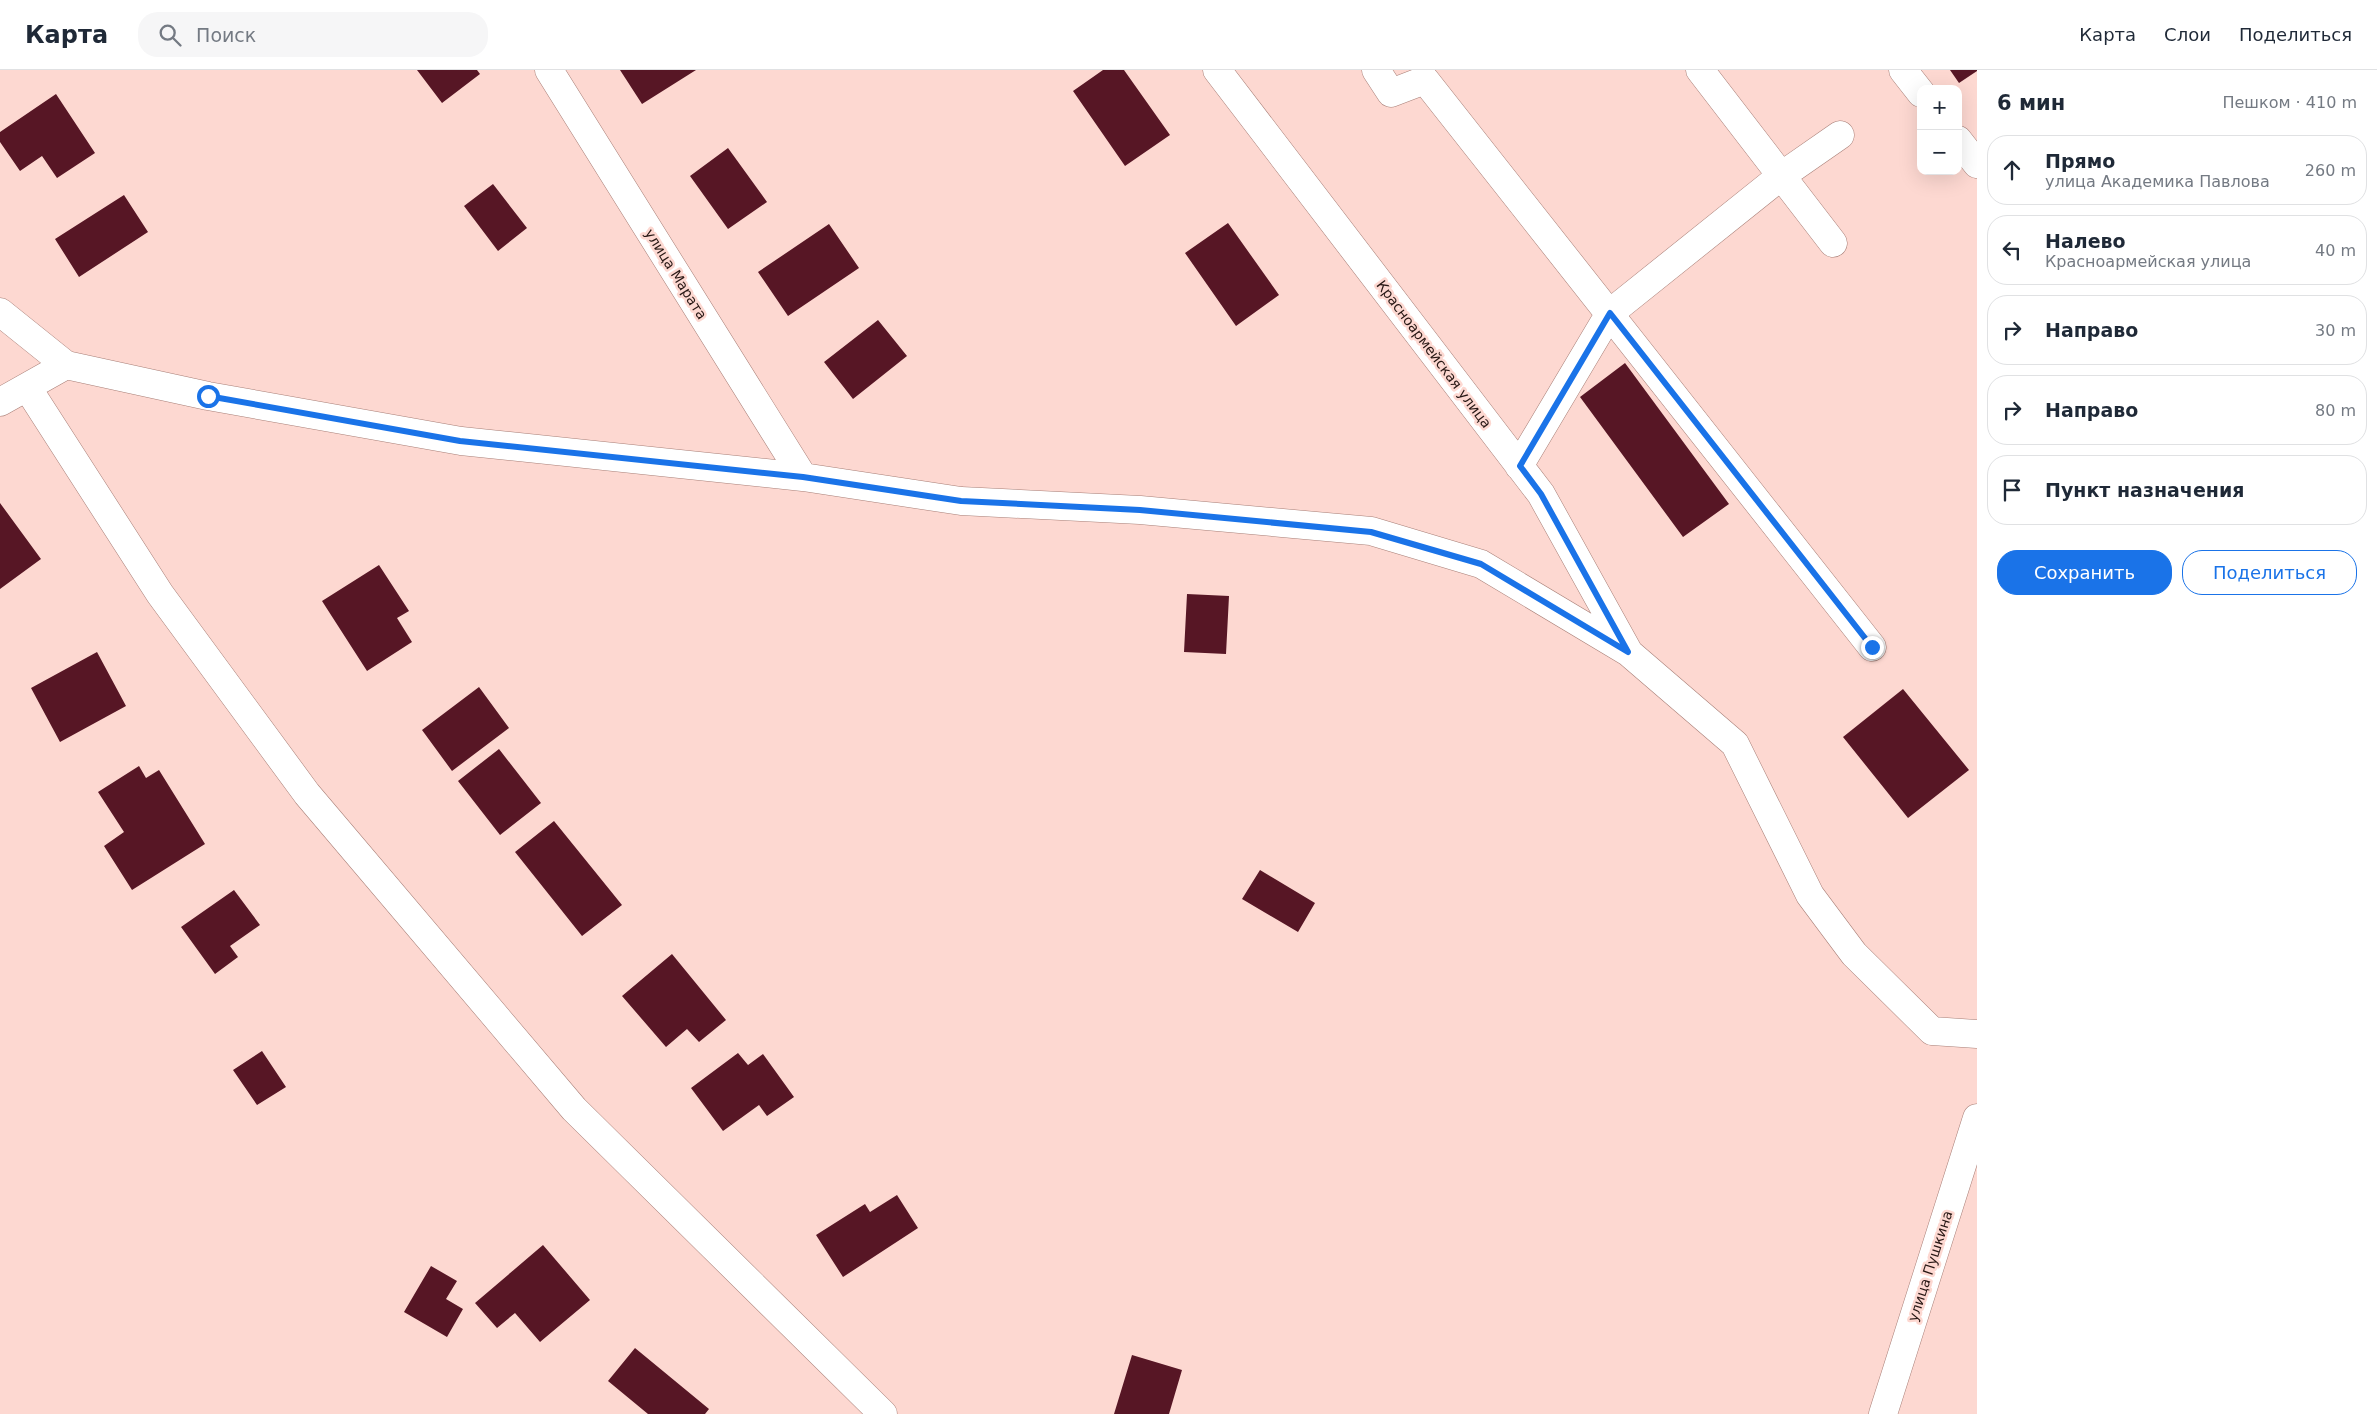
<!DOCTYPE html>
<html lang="ru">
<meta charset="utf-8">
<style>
:root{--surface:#fff;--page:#f6f6f7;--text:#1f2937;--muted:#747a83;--line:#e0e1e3;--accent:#1a73e8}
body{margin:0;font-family:"DejaVu Sans",sans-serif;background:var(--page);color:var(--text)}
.controls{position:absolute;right:15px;top:15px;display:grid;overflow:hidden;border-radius:10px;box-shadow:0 5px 20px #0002}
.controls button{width:45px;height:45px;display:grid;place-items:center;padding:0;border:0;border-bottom:1px solid var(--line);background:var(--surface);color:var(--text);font:25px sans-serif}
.stop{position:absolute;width:15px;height:15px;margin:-11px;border:4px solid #1a73e8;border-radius:50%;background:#fff}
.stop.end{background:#1a73e8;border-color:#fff;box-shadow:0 1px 5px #0008}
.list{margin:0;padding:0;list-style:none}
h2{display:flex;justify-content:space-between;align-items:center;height:65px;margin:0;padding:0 20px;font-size:21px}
h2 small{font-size:16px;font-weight:400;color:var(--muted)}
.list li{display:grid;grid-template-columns:32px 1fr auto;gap:15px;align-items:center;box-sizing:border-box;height:70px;margin:0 10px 10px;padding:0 10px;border:1px solid var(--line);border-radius:20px}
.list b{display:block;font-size:19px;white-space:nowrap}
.list p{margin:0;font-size:16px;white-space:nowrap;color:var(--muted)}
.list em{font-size:16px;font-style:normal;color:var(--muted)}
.actions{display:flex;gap:10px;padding:15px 20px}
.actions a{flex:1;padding:11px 0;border:1px solid var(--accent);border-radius:20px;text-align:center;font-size:18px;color:var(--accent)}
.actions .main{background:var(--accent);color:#fff}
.icon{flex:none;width:28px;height:28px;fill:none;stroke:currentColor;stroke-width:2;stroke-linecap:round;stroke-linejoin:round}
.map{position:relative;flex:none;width:1977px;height:1344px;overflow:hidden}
header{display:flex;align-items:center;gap:30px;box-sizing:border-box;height:70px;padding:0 25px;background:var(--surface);border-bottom:1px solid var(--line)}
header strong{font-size:24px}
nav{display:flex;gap:28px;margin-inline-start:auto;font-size:18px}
.search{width:350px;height:45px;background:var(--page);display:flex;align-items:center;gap:12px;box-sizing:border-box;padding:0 18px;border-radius:20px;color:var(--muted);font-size:19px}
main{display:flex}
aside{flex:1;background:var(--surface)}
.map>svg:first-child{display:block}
</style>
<header>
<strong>Карта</strong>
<div class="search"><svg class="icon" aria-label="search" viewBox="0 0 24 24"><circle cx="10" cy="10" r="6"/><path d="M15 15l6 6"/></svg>Поиск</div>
<nav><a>Карта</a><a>Слои</a><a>Поделиться</a></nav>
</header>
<main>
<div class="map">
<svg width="1977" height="1344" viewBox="0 0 1977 1344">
<rect width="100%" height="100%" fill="#fdd8d1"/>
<path fill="#571625" d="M 417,0 L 477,0 L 480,4 L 442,33 Z
M 620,0 L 696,0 L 642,34 Z
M 1103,0 L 1124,0 L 1170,65 L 1125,96 L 1073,21 Z
M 1950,0 L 1977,0 L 1977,1 L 1959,13 Z
M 56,24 L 95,83 L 57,108 L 42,86 L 20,101 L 0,72 L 0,62 Z
M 728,78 L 767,132 L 728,159 L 690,106 Z
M 493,114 L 527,158 L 498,181 L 464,136 Z
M 124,125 L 148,162 L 79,207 L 55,169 Z
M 1228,153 L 1279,225 L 1236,256 L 1185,183 Z
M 829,154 L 859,198 L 788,246 L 758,202 Z
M 878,250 L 907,286 L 853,329 L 824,292 Z
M 1625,293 L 1729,434 L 1683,467 L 1580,327 Z
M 0,433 L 41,489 L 0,519 Z
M 379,495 L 409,541 L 397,548 L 412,572 L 367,601 L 322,531 Z
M 1187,524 L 1229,526 L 1226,584 L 1184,582 Z
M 97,582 L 126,636 L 60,672 L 31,618 Z
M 479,617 L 509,658 L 452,701 L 422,660 Z
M 1903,619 L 1969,700 L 1908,748 L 1843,667 Z
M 499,679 L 541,733 L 500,765 L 458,711 Z
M 139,696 L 146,708 L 159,700 L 205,774 L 132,820 L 104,776 L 124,762 L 98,722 Z
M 554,751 L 622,835 L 582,866 L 515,782 Z
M 1260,800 L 1315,833 L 1298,862 L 1242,829 Z
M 234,820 L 260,855 L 230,876 L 238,887 L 215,904 L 181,857 Z
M 672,884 L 726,950 L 699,972 L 687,959 L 666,977 L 622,926 Z
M 262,981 L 286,1017 L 257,1035 L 233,1000 Z
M 738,983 L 748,995 L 763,984 L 794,1027 L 767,1046 L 759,1035 L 723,1061 L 691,1018 Z
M 897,1125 L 918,1158 L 843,1207 L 816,1165 L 865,1134 L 870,1142 Z
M 543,1175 L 590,1230 L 540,1272 L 515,1243 L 497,1258 L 475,1233 Z
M 431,1196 L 457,1211 L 446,1229 L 463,1239 L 447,1267 L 404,1242 Z
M 635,1278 L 709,1339 L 705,1344 L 648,1344 L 608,1311 Z
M 1132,1285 L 1182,1300 L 1169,1344 L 1114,1344 Z"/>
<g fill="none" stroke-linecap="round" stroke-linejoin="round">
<defs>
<path id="minor" d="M 549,0 L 803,407
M 1217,0 L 1541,424 L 1628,581
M 1376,0 L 1391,23 L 1425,10 L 1872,577
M 1700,0 L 1833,173
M 1903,0 L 1921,23
M 1958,70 L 1977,94
M 0,242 L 66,295 L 208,326 L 461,371 L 803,407 L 961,431 L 1140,440 L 1371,461 L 1481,494 L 1628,582 L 1735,674 L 1810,825 L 1854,884 L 1932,961 L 1977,964
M 27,317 L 160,524 L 307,724 L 574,1039 L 883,1344
M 0,332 L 66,295
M 1519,396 L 1610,243 L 1781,106 L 1840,65"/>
<path id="major" d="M 1883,1344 L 1977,1048"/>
</defs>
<use href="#minor" stroke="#a87f77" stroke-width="29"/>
<use href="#major" stroke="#a87f77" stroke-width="29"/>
<use href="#minor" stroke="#fff" stroke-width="28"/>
<use href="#major" stroke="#fff" stroke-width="28"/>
</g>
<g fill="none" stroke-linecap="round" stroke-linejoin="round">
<path stroke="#1a73e8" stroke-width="6" d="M 208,326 L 460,371 L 803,407 L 961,431 L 1140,440 L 1371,462 L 1481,494 L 1628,582 L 1541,424 L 1520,396 L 1610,243 L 1872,577"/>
</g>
<g text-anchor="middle" stroke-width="5" stroke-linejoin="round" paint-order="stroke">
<g font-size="14" fill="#271714" stroke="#fdd8d1">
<text transform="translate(676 204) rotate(58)" y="5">улица Марата</text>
<text transform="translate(1434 284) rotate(53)" y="5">Красноармейская улица</text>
<text transform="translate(1930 1196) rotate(-72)" y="5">улица Пушкина</text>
</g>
</g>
</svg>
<div class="controls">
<button>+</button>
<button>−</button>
</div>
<div class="stop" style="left:208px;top:326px"></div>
<div class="stop end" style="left:1872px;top:577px"></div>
</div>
<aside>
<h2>6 мин<small>Пешком · 410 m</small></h2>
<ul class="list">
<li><svg class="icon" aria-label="ahead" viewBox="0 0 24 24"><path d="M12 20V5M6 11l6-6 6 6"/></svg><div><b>Прямо</b><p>улица Академика Павлова</p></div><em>260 m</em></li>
<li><svg class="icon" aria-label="left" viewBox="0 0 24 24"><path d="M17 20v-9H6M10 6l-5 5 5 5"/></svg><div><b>Налево</b><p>Красноармейская улица</p></div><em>40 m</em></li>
<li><svg class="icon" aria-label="right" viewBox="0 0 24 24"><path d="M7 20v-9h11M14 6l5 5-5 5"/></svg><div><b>Направо</b></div><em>30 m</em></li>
<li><svg class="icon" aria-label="right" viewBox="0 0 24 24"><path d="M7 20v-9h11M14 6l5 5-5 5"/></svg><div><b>Направо</b></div><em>80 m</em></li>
<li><svg class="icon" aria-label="arrive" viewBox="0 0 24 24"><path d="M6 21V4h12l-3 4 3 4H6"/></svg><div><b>Пункт назначения</b></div></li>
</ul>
<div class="actions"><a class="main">Сохранить</a><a>Поделиться</a></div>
</aside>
</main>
